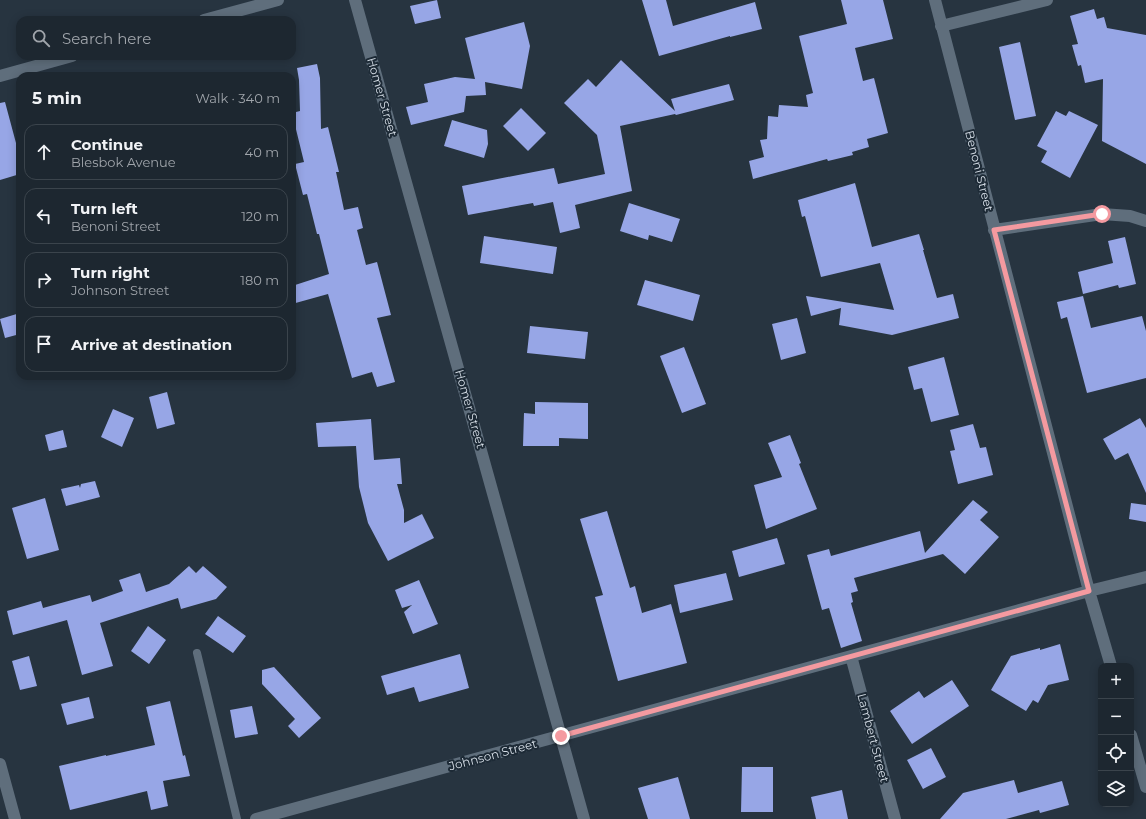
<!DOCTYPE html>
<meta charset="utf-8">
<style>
:root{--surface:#1d2730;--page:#252f38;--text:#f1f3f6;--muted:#a0a5ab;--line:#3b444c}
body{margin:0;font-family:Montserrat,sans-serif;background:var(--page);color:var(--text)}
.controls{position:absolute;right:12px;bottom:12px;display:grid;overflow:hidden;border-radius:8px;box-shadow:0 2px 10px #0003}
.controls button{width:36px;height:36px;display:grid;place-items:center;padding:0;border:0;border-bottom:1px solid var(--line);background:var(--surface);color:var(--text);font:20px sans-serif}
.stop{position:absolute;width:12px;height:12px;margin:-9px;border:3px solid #f49aa0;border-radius:50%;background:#fff}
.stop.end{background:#f49aa0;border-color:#fff;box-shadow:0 1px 4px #0008}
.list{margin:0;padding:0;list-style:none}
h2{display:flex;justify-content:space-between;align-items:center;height:52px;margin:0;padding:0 16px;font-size:17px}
h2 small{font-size:13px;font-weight:400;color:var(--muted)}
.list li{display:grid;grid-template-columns:26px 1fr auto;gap:12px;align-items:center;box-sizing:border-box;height:56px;margin:0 8px 8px;padding:0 8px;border:1px solid var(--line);border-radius:12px}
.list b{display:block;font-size:15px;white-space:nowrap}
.list p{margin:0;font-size:13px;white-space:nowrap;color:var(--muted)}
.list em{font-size:13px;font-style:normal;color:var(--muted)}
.icon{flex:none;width:22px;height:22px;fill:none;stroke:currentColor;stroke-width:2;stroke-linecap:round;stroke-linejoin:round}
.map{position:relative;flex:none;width:1146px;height:819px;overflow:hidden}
.search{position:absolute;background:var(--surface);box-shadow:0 2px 10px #0003;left:16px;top:16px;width:280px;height:44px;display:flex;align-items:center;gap:10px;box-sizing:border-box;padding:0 14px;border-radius:12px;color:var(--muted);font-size:15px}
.panel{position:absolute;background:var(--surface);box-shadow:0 2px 10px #0003;left:16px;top:72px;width:280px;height:308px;border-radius:12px}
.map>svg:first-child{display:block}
</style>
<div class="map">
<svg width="1146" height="819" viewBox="0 0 1146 819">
<rect width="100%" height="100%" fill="#273440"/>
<path fill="#97a6e6" d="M 437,0 L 441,18 L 415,24 L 410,6 Z
M 642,0 L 666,0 L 673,26 L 755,2 L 762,29 L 730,37 L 730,36 L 659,56 Z
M 841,0 L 883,0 L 893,39 L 855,48 L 863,81 L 874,78 L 888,133 L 867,139 L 869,147 L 852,152 L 853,155 L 828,161 L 827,159 L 753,179 L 749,161 L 764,157 L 760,140 L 767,139 L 768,116 L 778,117 L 779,105 L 808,107 L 806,95 L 813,93 L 799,36 L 847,24 Z
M 1094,9 L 1097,19 L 1104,17 L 1107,28 L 1146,35 L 1146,164 L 1102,141 L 1103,79 L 1085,83 L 1081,65 L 1078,66 L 1072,45 L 1078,44 L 1070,16 Z
M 524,22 L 530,46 L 522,89 L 485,82 L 486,95 L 466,96 L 464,112 L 411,125 L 406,107 L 428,102 L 424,84 L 455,77 L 475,79 L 465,38 Z
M 1020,42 L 1036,116 L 1015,120 L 999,47 Z
M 621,60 L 675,111 L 671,99 L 729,84 L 734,100 L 676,115 L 675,114 L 620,126 L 632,191 L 575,205 L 580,228 L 560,233 L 553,202 L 534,206 L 533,203 L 468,215 L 462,186 L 554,168 L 558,184 L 605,174 L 597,135 L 564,103 L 588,79 L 596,87 Z
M 317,64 L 320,78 L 321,129 L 328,127 L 339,172 L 336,172 L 344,210 L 358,207 L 363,228 L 357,230 L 366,265 L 377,262 L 391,315 L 377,318 L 395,382 L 377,387 L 372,372 L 352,378 L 328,294 L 292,304 L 292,286 L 329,274 L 319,234 L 317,234 L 307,194 L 303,195 L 295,164 L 304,162 L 292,113 L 300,111 L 299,80 L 297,68 Z
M 5,102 L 16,143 L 20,142 L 20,174 L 0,180 L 0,103 Z
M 521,108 L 546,133 L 528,151 L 503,126 Z
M 1056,111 L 1066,116 L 1069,111 L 1098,125 L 1070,178 L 1041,162 L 1047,151 L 1037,146 Z
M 452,120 L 487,130 L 488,144 L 484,158 L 444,146 Z
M 855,183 L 872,247 L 919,234 L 924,250 L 923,250 L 937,298 L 953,294 L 959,318 L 892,335 L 839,325 L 841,308 L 811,316 L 806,296 L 894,310 L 880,263 L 821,277 L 805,216 L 802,217 L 798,200 Z
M 629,203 L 680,219 L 672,242 L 649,235 L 648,240 L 620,231 Z
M 484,236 L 557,247 L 553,274 L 480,263 Z
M 1125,237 L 1136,284 L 1119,288 L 1118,285 L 1083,294 L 1078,272 L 1113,263 L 1108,241 Z
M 645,280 L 700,295 L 693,321 L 637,305 Z
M 1083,296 L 1091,328 L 1142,316 L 1146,331 L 1146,378 L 1087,393 L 1067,317 L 1061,319 L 1057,302 Z
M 20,313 L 20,334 L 5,338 L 0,319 Z
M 797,318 L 806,353 L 781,360 L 772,324 Z
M 530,326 L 588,332 L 585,359 L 527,353 Z
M 684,347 L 706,404 L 682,413 L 660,356 Z
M 944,357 L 959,415 L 931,422 L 922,388 L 914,390 L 908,367 Z
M 167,392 L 175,424 L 157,429 L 149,397 Z
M 535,402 L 588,403 L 588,439 L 559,438 L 559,446 L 523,446 L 524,413 L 535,414 Z
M 113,409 L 134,418 L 122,447 L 101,437 Z
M 1140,418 L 1146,428 L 1146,493 L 1128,453 L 1115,460 L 1103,439 Z
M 371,419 L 374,460 L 400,458 L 402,484 L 397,484 L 404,510 L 404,523 L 422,514 L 434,538 L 388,561 L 368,523 L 359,487 L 356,446 L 318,447 L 316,423 Z
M 973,424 L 980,448 L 986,447 L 993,475 L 958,484 L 950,451 L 955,450 L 950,430 Z
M 63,430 L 67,447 L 49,451 L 45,435 Z
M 790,435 L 801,463 L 799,464 L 817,509 L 766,529 L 754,485 L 782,477 L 768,443 Z
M 95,481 L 100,497 L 66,506 L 61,489 L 79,485 L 80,488 L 81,484 Z
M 45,498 L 59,550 L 27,559 L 12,508 Z
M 973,500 L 988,512 L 980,520 L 999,537 L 965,574 L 943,554 L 854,578 L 858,591 L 851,593 L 853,602 L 851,603 L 862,641 L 841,648 L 829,608 L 822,610 L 807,555 L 829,549 L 831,556 L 920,531 L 925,553 Z
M 1131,503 L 1146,505 L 1146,522 L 1129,519 Z
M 607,511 L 630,588 L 635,586 L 642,613 L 671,604 L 687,663 L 618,681 L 595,597 L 603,595 L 580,519 Z
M 777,538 L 785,564 L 739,577 L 732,551 Z
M 189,566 L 196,573 L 203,566 L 227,587 L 216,599 L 181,609 L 178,598 L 100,623 L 113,666 L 82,675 L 67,620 L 13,635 L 7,611 L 41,601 L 43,608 L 90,595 L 92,602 L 123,591 L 119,580 L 140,573 L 146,592 L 169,584 Z
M 726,573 L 733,600 L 680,613 L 674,585 Z
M 419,580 L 438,624 L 413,634 L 404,612 L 412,605 L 402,608 L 395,590 Z
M 218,616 L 246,636 L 233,653 L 205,634 Z
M 148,626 L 166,640 L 149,664 L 131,651 Z
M 1060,644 L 1069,680 L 1048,685 L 1038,703 L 1033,700 L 1026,711 L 991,690 L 1011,656 L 1040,648 L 1040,650 Z
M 460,654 L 469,688 L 419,702 L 414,687 L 387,695 L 381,676 Z
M 29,656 L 37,686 L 20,690 L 12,661 Z
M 274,667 L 321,718 L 299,738 L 288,726 L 295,719 L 262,684 L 262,670 Z
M 952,680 L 969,706 L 912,744 L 890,711 L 919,691 L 924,698 Z
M 89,697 L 94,718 L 67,725 L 61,704 Z
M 170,701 L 183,756 L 185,755 L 190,776 L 163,781 L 168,806 L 151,810 L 147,791 L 70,810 L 59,766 L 106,755 L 106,756 L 155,745 L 146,707 Z
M 252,706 L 258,734 L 235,738 L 230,710 Z
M 931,748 L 946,777 L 923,789 L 907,760 Z
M 742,767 L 773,767 L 773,812 L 741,812 Z
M 678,777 L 690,819 L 648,819 L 638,788 Z
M 1014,780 L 1018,793 L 1062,781 L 1069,805 L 1040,813 L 1039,810 L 1006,819 L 940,819 L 963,793 Z
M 842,790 L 848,819 L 816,819 L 811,797 Z"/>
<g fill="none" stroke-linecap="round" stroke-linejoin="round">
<path stroke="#5f6e7c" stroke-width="8" d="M 197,653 L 237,819"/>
<path stroke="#5f6e7c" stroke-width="12" d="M 355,0 L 584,819
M 935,0 L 1089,591 L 1111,666
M 204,20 L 278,0
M 941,26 L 1047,0
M 0,76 L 72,56
M 994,230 L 1102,214 L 1130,216 L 1146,221
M 851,656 L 895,819
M 1131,735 L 1146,787
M 0,764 L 15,819
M 256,819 L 1089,591 L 1146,577"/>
</g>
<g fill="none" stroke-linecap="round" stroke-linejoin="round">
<path stroke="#f49aa0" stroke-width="5" d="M 561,736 L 1089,591 L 994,230 L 1102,214"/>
</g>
<g text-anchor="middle" stroke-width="4" stroke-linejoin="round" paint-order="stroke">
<g font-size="12" fill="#d5dde6" stroke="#1d2a36">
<text transform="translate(382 97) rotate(74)" y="4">Homer Street</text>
<text transform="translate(979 171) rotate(76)" y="4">Benoni Street</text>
<text transform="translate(470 409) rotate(74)" y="4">Homer Street</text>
<text transform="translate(873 738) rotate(75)" y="4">Lambert Street</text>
<text transform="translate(493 755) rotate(-15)" y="4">Johnson Street</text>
</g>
</g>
</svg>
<div class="controls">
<button>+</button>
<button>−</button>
<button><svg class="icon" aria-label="locate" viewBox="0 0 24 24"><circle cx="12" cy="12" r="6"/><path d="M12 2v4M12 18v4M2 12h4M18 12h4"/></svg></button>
<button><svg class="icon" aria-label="layers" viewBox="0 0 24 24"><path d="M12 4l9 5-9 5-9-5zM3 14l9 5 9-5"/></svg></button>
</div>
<div class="stop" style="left:1102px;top:214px"></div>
<div class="stop end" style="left:561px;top:736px"></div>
<div class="search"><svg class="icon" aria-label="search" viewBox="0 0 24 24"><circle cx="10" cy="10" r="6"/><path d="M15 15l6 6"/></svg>Search here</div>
<section class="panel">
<h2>5 min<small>Walk · 340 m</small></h2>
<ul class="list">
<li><svg class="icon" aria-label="ahead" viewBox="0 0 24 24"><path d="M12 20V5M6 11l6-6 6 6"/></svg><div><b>Continue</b><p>Blesbok Avenue</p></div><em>40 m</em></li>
<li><svg class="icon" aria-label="left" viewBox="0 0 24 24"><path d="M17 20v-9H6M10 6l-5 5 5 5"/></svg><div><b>Turn left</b><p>Benoni Street</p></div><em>120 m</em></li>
<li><svg class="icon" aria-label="right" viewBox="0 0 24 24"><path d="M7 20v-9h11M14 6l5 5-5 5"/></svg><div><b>Turn right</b><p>Johnson Street</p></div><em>180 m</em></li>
<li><svg class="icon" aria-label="arrive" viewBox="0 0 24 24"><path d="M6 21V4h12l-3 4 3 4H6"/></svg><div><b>Arrive at destination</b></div></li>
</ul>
</section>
</div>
